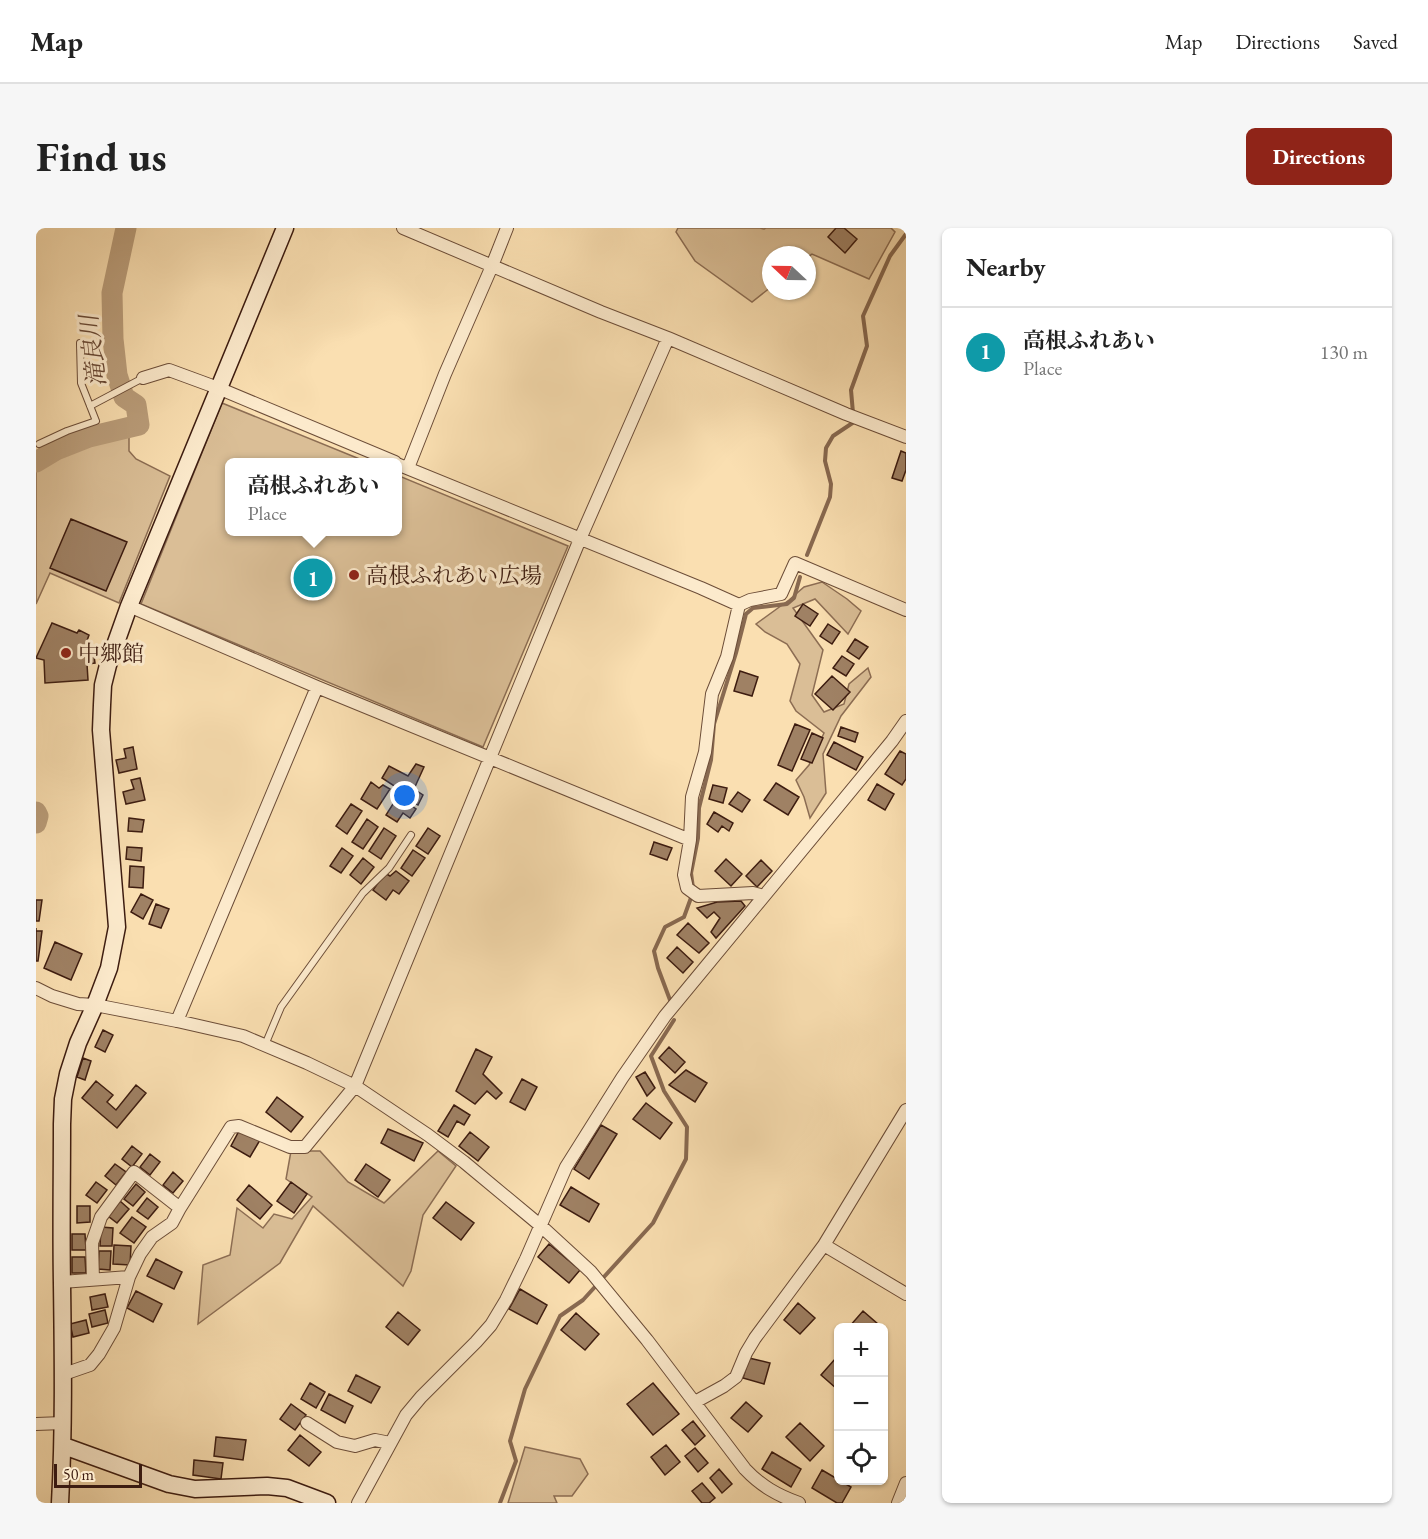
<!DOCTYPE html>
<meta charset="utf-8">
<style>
:root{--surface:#fff;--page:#f6f6f6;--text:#222;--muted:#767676;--line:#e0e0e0;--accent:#8f2418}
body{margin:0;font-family:"EB Garamond","Noto Serif JP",serif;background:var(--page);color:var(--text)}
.controls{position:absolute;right:18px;bottom:18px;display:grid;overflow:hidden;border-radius:9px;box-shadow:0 2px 4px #0004}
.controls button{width:54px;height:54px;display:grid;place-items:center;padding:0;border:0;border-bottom:2px solid var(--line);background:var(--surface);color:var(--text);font:30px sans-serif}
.compass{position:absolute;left:726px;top:18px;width:54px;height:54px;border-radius:50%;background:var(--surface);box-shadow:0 2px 4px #0004;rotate:292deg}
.scale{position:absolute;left:18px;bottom:15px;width:88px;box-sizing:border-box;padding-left:6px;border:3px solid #3d1c10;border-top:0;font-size:16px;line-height:21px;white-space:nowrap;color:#3d1c10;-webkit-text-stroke:4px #fceacc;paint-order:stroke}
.you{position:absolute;left:369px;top:568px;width:21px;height:21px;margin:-15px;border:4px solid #fff;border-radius:50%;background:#1a73e8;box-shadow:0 0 0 9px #1a73e833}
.badge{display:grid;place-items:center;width:39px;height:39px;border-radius:50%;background:var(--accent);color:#fff;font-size:20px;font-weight:700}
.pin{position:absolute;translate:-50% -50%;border:3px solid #fff;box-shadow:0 2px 6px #0006}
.popup{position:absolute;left:189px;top:230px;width:177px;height:78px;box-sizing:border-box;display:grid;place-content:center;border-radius:9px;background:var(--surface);filter:drop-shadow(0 2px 4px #0005);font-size:20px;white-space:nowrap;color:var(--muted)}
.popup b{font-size:22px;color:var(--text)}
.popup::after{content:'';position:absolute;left:50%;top:100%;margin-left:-12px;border:12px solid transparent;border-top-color:var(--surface)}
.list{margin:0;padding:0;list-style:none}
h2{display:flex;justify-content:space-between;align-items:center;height:78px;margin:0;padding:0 24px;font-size:26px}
h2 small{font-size:20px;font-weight:400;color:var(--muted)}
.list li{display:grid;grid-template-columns:39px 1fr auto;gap:18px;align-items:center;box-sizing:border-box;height:90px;padding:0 24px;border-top:2px solid var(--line)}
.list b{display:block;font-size:22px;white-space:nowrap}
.list p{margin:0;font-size:20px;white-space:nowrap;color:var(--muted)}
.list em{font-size:20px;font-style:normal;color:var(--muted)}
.icon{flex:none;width:33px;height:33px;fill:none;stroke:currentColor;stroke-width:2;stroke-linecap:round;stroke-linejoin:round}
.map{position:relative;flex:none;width:870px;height:1275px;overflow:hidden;border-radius:9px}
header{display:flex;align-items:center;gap:36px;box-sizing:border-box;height:84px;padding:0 30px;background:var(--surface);border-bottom:2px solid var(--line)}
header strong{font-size:28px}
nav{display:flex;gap:33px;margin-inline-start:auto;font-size:21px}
.intro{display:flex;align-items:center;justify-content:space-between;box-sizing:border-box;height:144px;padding:0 36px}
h1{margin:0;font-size:42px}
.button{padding:15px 27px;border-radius:9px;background:var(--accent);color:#fff;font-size:21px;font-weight:700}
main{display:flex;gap:36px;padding:0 36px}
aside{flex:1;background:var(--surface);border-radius:9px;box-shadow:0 2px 4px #0004}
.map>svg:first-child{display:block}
</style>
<header>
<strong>Map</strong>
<nav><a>Map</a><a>Directions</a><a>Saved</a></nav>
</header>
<div class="intro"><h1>Find us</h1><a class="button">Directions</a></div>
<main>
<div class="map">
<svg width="870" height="1275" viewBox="0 0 870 1275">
<rect width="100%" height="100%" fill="#fadfb1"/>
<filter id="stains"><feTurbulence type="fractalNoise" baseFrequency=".00333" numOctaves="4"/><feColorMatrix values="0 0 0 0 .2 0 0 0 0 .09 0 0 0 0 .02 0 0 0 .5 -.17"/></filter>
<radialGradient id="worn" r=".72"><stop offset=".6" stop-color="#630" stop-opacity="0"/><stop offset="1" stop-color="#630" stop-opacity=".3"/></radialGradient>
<path fill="#dabe96" stroke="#8c6d53" stroke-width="1.5" d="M 642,0 L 724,0 L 728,1 L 730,0 L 855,0 L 859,4 L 833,51 L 776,26 L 771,30 L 771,27 L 735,27 L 735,59 L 716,74 L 659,33 L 640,4 Z
M 186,175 L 331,234 L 193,234 L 193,304 L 361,304 L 361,247 L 532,318 L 447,519 L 105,376 Z
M 93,207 L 93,223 L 100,231 L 134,248 L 83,375 L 14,345 L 0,376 L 0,244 C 14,228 34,217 54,211 C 66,208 81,209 93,207 Z
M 786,354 L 811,371 L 825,383 L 812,406 L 779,371 L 757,380 L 787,422 L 776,467 L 788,484 L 808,476 L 813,456 L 832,440 L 835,449 L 805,488 L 787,526 L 790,565 L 774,590 L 768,569 L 760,552 L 773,537 L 788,505 L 760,483 L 754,473 L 764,436 L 751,416 L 729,404 L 720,396 L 753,372 L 768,359 Z
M 255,923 L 284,923 L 312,954 L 348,975 L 402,923 L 420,938 L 387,987 L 375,1043 L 367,1058 L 277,978 L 244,1035 L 162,1096 L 167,1037 L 194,1027 L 201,980 L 227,1000 L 238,986 L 256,991 L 276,969 L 250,951 Z
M 489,1219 L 544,1231 L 552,1246 L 536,1268 L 518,1268 L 521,1275 L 472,1275 Z"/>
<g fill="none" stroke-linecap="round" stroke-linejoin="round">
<path stroke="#886950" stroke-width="4" d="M 817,185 L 815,162 L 831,118 L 827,88 L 854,28 L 870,6
M 771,327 L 794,269 L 795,256 L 789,233 L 790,220 L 797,208 L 818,194 L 817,192
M 657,660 L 655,645 L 662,610 L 663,580 L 675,532 L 678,496 L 700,425 L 710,386 L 717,380 L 751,376 L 758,370 L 764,349
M 634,772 L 622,740 L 618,723 L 629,699 L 648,689 L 656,667
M 464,1275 L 480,1233 L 474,1213 L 489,1161 L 524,1088 L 547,1072 L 617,995 L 650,931 L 651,899 L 628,863 L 615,828 L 638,792"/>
<path stroke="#ba9d7a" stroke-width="21" d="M 0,234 L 20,222 L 53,209 L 103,197 L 100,177 L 88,169 L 81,147 L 77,111 L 76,65 L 90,0
M 0,584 L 2,588 L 0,595"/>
</g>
<path fill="#9f8164" stroke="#3d1c10" stroke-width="1.5" d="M 800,0 L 808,0 L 821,11 L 809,25 L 792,9 Z
M 865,223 L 870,225 L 870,242 L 866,253 L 856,250 Z
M 35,291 L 91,314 L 70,363 L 14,340 Z
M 767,376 L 782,386 L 774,398 L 759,388 Z
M 16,395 L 41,405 L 43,402 L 53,407 L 49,418 L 57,420 L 59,435 L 51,436 L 52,452 L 9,455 L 8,432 L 0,430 Z
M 792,396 L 804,404 L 796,416 L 784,408 Z
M 819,411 L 832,419 L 823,431 L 811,423 Z
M 806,428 L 818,436 L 810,448 L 797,440 Z
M 704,443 L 722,449 L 716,468 L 698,463 Z
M 796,448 L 814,464 L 797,482 L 779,466 Z
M 759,496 L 774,502 L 756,543 L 742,537 Z
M 805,499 L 822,505 L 819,514 L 802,508 Z
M 776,505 L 787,510 L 776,535 L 765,531 Z
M 798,514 L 827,529 L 820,542 L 791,527 Z
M 97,519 L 101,541 L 83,545 L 80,532 L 90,530 L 88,521 Z
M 864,523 L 870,526 L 870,551 L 866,557 L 849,546 Z
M 380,536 L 388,539 L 378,561 L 387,567 L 382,577 L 361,566 L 363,561 L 346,550 L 353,538 L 372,548 Z
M 104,550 L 109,572 L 90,576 L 87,564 L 98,561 L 95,552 Z
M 335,554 L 343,560 L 347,557 L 354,561 L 341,581 L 325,571 Z
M 740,555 L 763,569 L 752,587 L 728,572 Z
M 841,556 L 858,566 L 849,582 L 832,572 Z
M 677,557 L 691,560 L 687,575 L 673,571 Z
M 702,564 L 714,572 L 706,584 L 693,576 Z
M 362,568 L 380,581 L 374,590 L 367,585 L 361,594 L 350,587 Z
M 315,576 L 326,583 L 311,606 L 300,598 Z
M 678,584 L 697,595 L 693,603 L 686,598 L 682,604 L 671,596 Z
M 93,590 L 108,592 L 106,604 L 92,603 Z
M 331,591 L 342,599 L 327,621 L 316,614 Z
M 348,600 L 360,608 L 345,631 L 333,623 Z
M 392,600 L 404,608 L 392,626 L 380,618 Z
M 618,614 L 636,620 L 631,632 L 614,626 Z
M 91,619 L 106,620 L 105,633 L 90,631 Z
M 306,620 L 317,628 L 305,645 L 294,638 Z
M 377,622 L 389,630 L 376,648 L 365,640 Z
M 327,630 L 338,639 L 325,656 L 314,647 Z
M 690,631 L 706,646 L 695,658 L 679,643 Z
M 725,632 L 736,643 L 721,659 L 710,648 Z
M 94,638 L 108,639 L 107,660 L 93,659 Z
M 360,643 L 373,653 L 363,666 L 357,662 L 350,672 L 337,662 L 349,645 L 354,648 Z
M 105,666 L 117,672 L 107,691 L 95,684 Z
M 0,672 L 6,672 L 3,693 L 0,693 Z
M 705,673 L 709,678 L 680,710 L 675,704 L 684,690 L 678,684 L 671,690 L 661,680 L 681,674 Z
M 120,676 L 133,681 L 125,700 L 113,696 Z
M 652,695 L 673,715 L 663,725 L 641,707 Z
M 0,700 L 0,703 L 6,703 L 2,733 L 0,733 Z
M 19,714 L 46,726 L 35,752 L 8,740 Z
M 641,719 L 657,734 L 647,745 L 631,730 Z
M 67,802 L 77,807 L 69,824 L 59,819 Z
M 633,819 L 649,834 L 639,845 L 623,830 Z
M 440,821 L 456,829 L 447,846 L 466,865 L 460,871 L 451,863 L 439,876 L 420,863 Z
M 47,830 L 55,833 L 49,852 L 41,849 Z
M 650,842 L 671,855 L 659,874 L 633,857 Z
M 609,844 L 619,860 L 611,868 L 600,849 Z
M 486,851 L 501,859 L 489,882 L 474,874 Z
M 60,853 L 77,867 L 71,874 L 80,882 L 100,857 L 110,865 L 81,900 L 46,870 Z
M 241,869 L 267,889 L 255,904 L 230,884 Z
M 610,875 L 636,895 L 624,911 L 597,891 Z
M 418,877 L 434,887 L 428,897 L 421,893 L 412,909 L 402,903 Z
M 565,897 L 581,906 L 553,951 L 538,941 Z
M 204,901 L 224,912 L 214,929 L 195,918 Z
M 352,901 L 387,915 L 378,933 L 345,915 Z
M 434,904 L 453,919 L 442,933 L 423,918 Z
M 96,918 L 106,926 L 96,939 L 86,931 Z
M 114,926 L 124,934 L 114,947 L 104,939 Z
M 79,936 L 90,944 L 80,957 L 69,948 Z
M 330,936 L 354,952 L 342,969 L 319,952 Z
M 137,944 L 147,953 L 137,965 L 127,957 Z
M 60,954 L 71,962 L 61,975 L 50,967 Z
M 255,954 L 271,966 L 258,985 L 241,973 Z
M 100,956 L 109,964 L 97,978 L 88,971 Z
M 213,957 L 236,977 L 224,991 L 201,972 Z
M 535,959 L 563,976 L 553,994 L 524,977 Z
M 111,970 L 122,979 L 112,991 L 101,983 Z
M 84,973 L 93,981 L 81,995 L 72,988 Z
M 410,974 L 438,995 L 425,1012 L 397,990 Z
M 41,978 L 54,978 L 54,994 L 41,995 Z
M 96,989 L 110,999 L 98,1015 L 84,1005 Z
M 65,999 L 77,1000 L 76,1018 L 64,1018 Z
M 36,1006 L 49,1006 L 50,1022 L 36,1022 Z
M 513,1016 L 544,1042 L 533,1055 L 502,1029 Z
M 78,1017 L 95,1018 L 94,1037 L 77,1036 Z
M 63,1023 L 75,1023 L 74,1042 L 62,1041 Z
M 36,1029 L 49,1029 L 50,1045 L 36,1045 Z
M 120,1031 L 146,1044 L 138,1061 L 111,1048 Z
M 484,1061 L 511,1077 L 501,1096 L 473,1081 Z
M 100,1063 L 126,1076 L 117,1094 L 91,1080 Z
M 69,1066 L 72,1079 L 56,1082 L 54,1069 Z
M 762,1075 L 779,1090 L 764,1106 L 748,1092 Z
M 69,1082 L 72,1095 L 56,1099 L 53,1086 Z
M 827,1083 L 843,1097 L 841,1100 L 813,1099 Z
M 362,1084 L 384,1102 L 372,1117 L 350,1099 Z
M 540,1085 L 563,1106 L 549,1122 L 525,1102 Z
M 50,1092 L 53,1105 L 37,1109 L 34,1096 Z
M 713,1130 L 734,1135 L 728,1156 L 707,1150 Z
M 799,1131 L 802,1134 L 802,1160 L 801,1161 L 785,1147 Z
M 320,1147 L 344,1159 L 335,1175 L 312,1163 Z
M 274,1155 L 289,1164 L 280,1180 L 265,1171 Z
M 617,1155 L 643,1186 L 617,1207 L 591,1176 Z
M 293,1166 L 317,1178 L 309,1195 L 285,1182 Z
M 710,1174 L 726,1188 L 712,1204 L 695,1190 Z
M 255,1176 L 270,1187 L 259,1202 L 244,1191 Z
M 657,1193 L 669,1208 L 659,1217 L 646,1202 Z
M 764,1195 L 788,1218 L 774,1233 L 750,1209 Z
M 264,1207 L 285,1224 L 273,1238 L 252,1222 Z
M 180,1209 L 210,1212 L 207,1232 L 178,1228 Z
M 630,1217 L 644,1234 L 629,1247 L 615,1229 Z
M 659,1220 L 672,1235 L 662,1244 L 649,1228 Z
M 736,1224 L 765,1241 L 755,1259 L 726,1241 Z
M 158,1232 L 187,1235 L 185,1251 L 157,1247 Z
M 683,1241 L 696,1256 L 686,1265 L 674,1250 Z
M 786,1242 L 815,1259 L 806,1275 L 801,1275 L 776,1260 Z
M 666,1255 L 679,1270 L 673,1275 L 666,1275 L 656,1263 Z"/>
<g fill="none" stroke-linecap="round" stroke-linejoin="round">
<defs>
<path id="lane" d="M 54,178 L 107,150
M 3,216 L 31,203 L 60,193 L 45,155 L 44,115
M 229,817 L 245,779 L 327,665 L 353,640 L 375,607"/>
<path id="street" d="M 367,0 L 565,84 L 632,110 L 810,186 L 870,209
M 107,150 L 133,142 L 182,160 L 359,234
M 361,236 L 665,360 L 703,377
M 372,240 L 409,146 L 456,38 L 471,0
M 93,378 L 281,459 L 654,612
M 728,668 L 717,665 L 662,668 L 651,660 L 648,647 L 654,612 L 656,569 L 669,524 L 676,466 L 691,429 L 703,377 L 714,372 L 745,366 L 759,335 L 870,382
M 0,760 L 16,768 L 42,776 L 59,777 L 141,793 L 207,808 L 271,835 L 319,858 L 392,907 L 428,934 L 505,998 L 555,1044 L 611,1112 L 709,1241 C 725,1258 741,1267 763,1275
M 141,793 L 281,459
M 788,1017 L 870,1066
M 57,1052 L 56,1015 L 65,989 L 98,944 L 144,980
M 26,1054 L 93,1049
M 28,1146 L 54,1137 L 63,1126 L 78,1100 L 93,1049 L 104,1026 L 116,1009 L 136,995 L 144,980 L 195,899 L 203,898 L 254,919 L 269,919 L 319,858 L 544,311 L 632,110
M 659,1174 L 688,1158 L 700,1149 L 710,1125 L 719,1110 L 788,1017 L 870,882
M 271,1195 L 301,1214 L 319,1218 L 339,1212 L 354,1215
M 0,1196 L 27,1195
M 322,1275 L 370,1187 L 385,1169 L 440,1114 L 455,1097 L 470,1072 L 490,1031 L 530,939 L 586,850 L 629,788 L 856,513 L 870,493
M 862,1275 L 870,1255"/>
<path id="secondary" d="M 28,1218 L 133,1256 L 159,1261 L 231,1258 L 251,1260 L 291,1275
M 24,1275 C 28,1202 27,1129 26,1056 C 25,1002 26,949 26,896 L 27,871 L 32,846 L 42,815 L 59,777 L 73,740 L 81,699 L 65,502 L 66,477 L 67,457 L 72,437 L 93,378 L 249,0"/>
</defs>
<use href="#lane" stroke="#6c4d38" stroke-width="8"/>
<use href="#street" stroke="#6c4d38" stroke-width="14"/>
<use href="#secondary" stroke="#3d1c10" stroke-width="19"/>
<use href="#lane" stroke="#fceacc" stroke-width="6"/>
<use href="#street" stroke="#fceacc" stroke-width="12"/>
<use href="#secondary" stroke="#fceacc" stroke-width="16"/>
</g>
<g fill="#8f2418" stroke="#fceacc" stroke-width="2">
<circle cx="318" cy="347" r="6"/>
<circle cx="30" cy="425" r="6"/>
</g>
<g text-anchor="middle" stroke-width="6" stroke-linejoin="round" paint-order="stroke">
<g font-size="22" fill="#3d1c10" stroke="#fceacc" text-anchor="start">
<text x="330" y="355">高根ふれあい広場</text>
<text x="42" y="433">中郷館</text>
</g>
<g font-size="24" font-style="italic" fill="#694935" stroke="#fceacc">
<text transform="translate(57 123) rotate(-97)" y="8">滝良川</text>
</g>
</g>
<rect width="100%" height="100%" filter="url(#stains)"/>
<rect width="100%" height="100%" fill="url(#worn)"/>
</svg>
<div class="controls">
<button>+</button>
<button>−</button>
<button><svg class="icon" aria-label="locate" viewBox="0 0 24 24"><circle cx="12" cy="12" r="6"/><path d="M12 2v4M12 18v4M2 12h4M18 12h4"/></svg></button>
</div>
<svg class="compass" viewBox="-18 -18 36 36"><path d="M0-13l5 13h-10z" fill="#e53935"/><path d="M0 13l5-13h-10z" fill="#767676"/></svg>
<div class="scale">50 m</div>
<div class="you"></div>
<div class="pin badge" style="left:277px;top:350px;background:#0f9aa8">1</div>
<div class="popup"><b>高根ふれあい</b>Place</div>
</div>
<aside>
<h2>Nearby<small></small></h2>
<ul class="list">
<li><span class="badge" style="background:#0f9aa8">1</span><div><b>高根ふれあい</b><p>Place</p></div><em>130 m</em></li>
</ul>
</aside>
</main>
